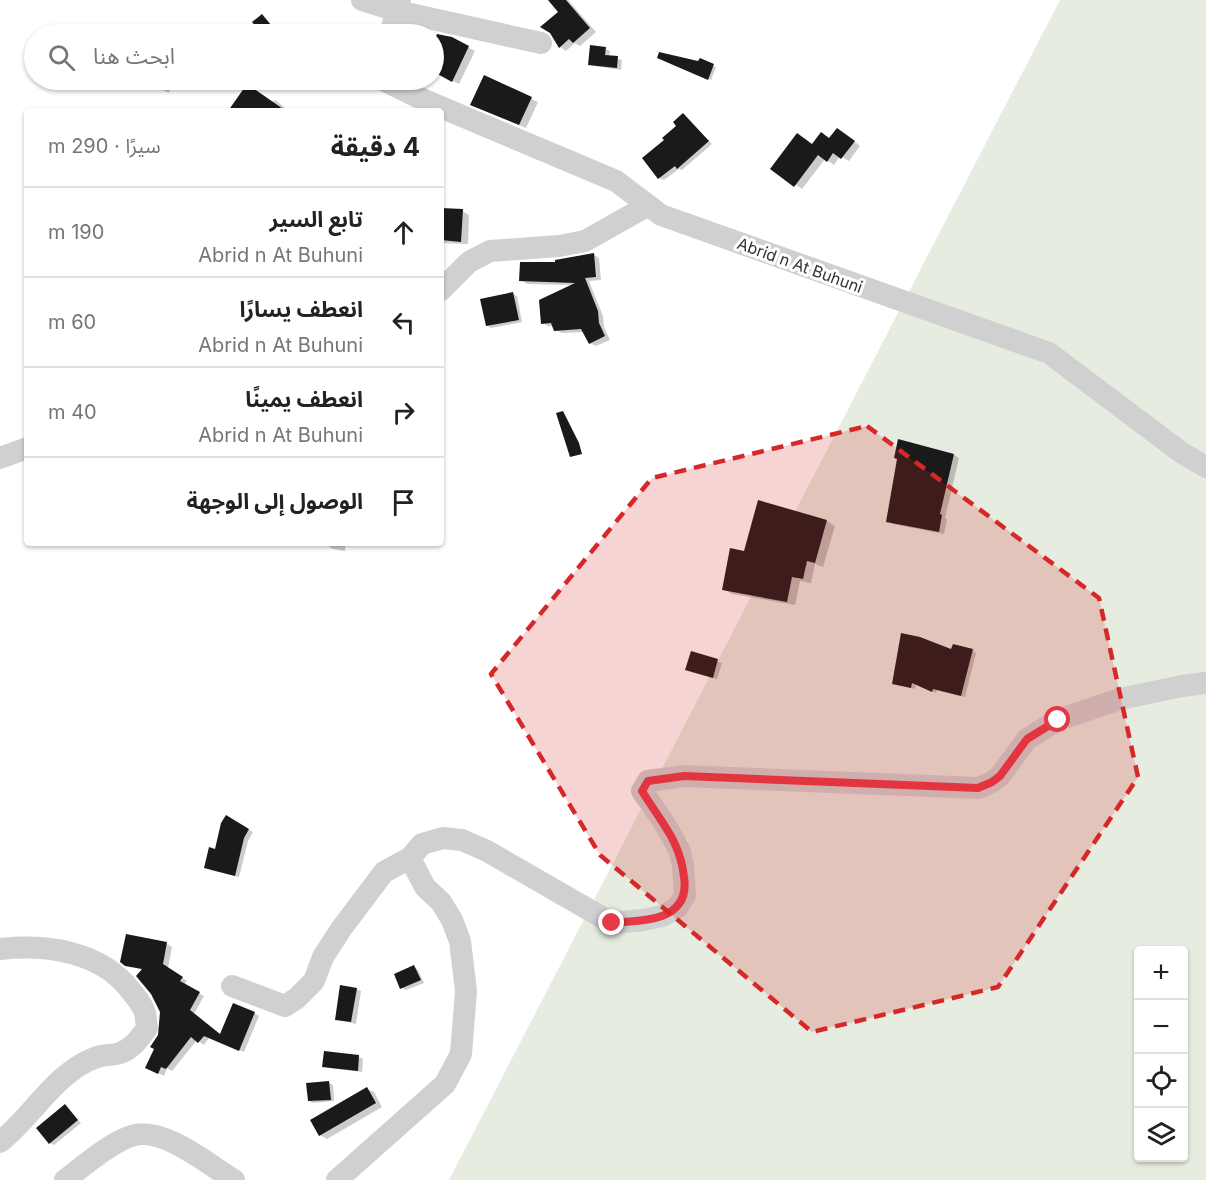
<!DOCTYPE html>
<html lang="ar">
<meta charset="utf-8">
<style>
:root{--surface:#fff;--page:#f2f2f2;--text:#222;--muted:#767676;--line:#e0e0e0}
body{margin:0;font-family:Inter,"Noto Sans Arabic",sans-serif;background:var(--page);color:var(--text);direction:rtl}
.controls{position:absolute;right:18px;bottom:18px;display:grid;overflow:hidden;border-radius:6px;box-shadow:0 2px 4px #0004}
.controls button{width:54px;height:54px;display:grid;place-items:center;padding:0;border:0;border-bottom:2px solid var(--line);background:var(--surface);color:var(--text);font:30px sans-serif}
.stop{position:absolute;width:18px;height:18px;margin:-14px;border:4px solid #e63946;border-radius:50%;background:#fff}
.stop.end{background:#e63946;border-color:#fff;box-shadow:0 2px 6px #0008}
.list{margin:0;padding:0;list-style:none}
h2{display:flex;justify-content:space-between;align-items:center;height:78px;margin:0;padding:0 24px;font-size:26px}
h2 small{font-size:20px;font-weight:400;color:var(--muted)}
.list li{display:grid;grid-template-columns:39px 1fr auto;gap:18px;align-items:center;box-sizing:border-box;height:90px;padding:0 24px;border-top:2px solid var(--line)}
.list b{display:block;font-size:22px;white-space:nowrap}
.list p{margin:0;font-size:20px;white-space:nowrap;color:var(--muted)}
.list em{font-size:20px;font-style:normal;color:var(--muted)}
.icon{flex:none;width:33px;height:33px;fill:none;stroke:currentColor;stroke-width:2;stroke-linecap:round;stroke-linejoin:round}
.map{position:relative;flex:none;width:1206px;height:1180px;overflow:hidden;direction:ltr}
.search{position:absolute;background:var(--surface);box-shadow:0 2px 4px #0004;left:24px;top:24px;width:420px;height:66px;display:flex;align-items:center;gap:15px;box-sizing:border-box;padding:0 21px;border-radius:33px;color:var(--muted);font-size:22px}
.panel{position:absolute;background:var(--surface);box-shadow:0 2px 4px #0004;left:24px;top:108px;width:420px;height:438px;border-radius:6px;direction:rtl}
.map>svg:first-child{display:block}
</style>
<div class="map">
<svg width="1206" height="1180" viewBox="0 0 1206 1180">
<rect width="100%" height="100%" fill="#fff"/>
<path fill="#e6ecdf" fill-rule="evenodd" d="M 1060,0 L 1206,0 L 1206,1180 L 449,1180 ZM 1138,950 L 1184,950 L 1184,1158 L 1138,1158 Z"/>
<path fill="#0003" d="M 549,0 L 568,0 L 596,32 L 580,46 L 575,43 L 566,51 L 560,47 L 560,12 Z
M 262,16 L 266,18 L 279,34 L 253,34 L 260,29 Z
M 438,36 L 451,38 L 475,51 L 459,84 L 434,71 L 434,45 Z
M 606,49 L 610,51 L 609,57 L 622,60 L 621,70 L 594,66 L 590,64 Z
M 661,59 L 699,63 L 700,60 L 716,67 L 711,80 Z
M 485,77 L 538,102 L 526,128 L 478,108 Z
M 144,80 L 168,80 L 173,82 L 169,93 L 148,84 L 144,81 Z
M 301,80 L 315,80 L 305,83 Z
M 275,100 L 289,111 L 234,111 L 272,102 Z
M 683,115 L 712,144 L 682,170 L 679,169 L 664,180 L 659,178 Z
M 844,133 L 860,146 L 849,161 L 840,156 L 834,165 L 825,159 L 802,189 L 772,169 L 813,145 Z
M 441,210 L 462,211 L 469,215 L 468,244 L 441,243 Z
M 593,254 L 599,258 L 601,280 L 589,281 L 603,316 L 604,327 L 610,340 L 596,346 L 590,343 L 584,332 L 562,333 L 556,330 L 554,326 L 548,326 L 543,323 L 574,285 L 527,284 L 521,280 L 556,264 Z
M 513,294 L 517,296 L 522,322 L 491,328 L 487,325 Z
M 954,455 L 959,458 L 945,518 L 947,519 L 944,534 L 893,524 L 888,521 Z
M 827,521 L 835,526 L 823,567 L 815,564 L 811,583 L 800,581 L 795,605 L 732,594 L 724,589 L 745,553 Z
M 329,543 L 346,543 L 345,551 L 333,549 L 329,547 Z
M 972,650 L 976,653 L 965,697 L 937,690 L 936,693 L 916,684 L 915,689 L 894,683 L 952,651 Z
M 692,653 L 722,663 L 717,679 L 691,672 Z
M 226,817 L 253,832 L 248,841 L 239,877 L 210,870 Z
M 127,936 L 167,944 L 172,947 L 168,968 L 187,981 L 184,985 L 204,996 L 194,1014 L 221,1036 L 254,1013 L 259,1016 L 244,1052 L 209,1038 L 204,1045 L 197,1040 L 172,1071 L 167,1068 L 164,1076 L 152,1070 L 160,1036 L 161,1011 L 143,970 L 126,964 Z
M 414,967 L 418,970 L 424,983 L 406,990 L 402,988 Z
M 356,989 L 361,991 L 356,1024 L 336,1019 Z
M 325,1053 L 359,1057 L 363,1059 L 362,1072 L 328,1068 L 324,1066 Z
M 329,1083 L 333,1085 L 334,1101 L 313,1103 L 309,1101 Z
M 367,1089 L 374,1092 L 382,1107 L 327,1139 L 320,1135 Z
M 65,1106 L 81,1123 L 54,1145 L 50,1143 Z"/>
<path fill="#1a1a1a" d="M 548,0 L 566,0 L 590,28 L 573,43 L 569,39 L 559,48 L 550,33 L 540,27 L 558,12 Z
M 262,14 L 278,34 L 262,34 L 252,22 Z
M 437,34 L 452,37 L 469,46 L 452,82 L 434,72 L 434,42 Z
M 590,45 L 606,47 L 605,55 L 618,56 L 617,68 L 588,65 Z
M 659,52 L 698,61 L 700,58 L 714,64 L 708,80 L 657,58 Z
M 484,75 L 532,97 L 519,125 L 470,105 Z
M 247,84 L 286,111 L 228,111 Z
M 683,113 L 709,141 L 677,169 L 675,166 L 658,179 L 642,158 L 664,140 L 662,138 L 676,126 L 673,122 Z
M 837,128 L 855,141 L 841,159 L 833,153 L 827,162 L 818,155 L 794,187 L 770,169 L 797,133 L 812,144 L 821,132 L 829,138 Z
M 441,208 L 463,209 L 461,242 L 441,240 Z
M 594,253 L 596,277 L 585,278 L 598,311 L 599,323 L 605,336 L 589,344 L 581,329 L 554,331 L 551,323 L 541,324 L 539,300 L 575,283 L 519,281 L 520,262 L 555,262 L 555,260 Z
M 513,292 L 519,320 L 486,326 L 480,299 Z
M 563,411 L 579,443 L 582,454 L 570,457 L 556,413 Z
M 898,439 L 954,454 L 940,514 L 942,515 L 939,532 L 886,522 L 897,459 L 894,458 Z
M 758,500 L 827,520 L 815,563 L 807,561 L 803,579 L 792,577 L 787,602 L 722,590 L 730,548 L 744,551 Z
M 901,633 L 920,637 L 951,649 L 953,644 L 973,649 L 961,696 L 933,689 L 932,692 L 912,683 L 911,688 L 892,684 Z
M 691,651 L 718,659 L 713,678 L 685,670 Z
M 226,815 L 249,829 L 244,838 L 235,876 L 204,868 L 209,847 L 215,849 L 221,823 Z
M 126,934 L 167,942 L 163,964 L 183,977 L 180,981 L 200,992 L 190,1010 L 220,1034 L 233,1003 L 255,1012 L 239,1051 L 204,1036 L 198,1043 L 191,1037 L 166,1069 L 161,1067 L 158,1074 L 145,1068 L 154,1049 L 150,1047 L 158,1035 L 160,1012 L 151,994 L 136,976 L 142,969 L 125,966 L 120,962 Z
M 414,965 L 421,980 L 400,989 L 394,974 Z
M 340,985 L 357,988 L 351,1022 L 335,1020 Z
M 324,1051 L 359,1055 L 358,1071 L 322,1067 Z
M 329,1081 L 331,1100 L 308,1101 L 306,1083 Z
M 367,1087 L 376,1103 L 319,1136 L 310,1120 Z
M 65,1104 L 78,1120 L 49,1144 L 36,1128 Z"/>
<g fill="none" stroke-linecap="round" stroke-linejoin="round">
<path stroke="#d0d0d0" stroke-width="22" d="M 362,0 L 397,11 L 541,43
M 390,34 L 400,0
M 383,80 L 424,100 L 616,181 L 661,215 L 1049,353 L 1182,453 L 1206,467
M 441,290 L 469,262 L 490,251 L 559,246 L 585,241 L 647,206
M 0,458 L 27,448
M 0,949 C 46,944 101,951 131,991 C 135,996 141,1003 144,1010 C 146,1015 146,1022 147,1028 C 140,1038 132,1049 120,1053 C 113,1056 105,1054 97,1057 C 55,1072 34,1115 0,1142
M 232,986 L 285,1006 L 297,998 L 314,981 L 323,957 L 341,929 L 384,872 L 410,858
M 65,1180 C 82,1167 115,1139 135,1135 C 165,1128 209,1165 234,1180
M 337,1180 L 445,1084 L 461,1054 L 466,991 L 460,941 L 452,920 L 441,902 L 425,887 L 410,858 L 422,844 L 443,838 L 462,840 L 487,851 L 612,923 L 643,920 L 662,916 L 677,908 L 685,895 L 683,866 L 680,852 L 674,840 L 663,821 L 642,791 L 648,781 L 684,776 L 979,788 L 992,782 L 1000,776 L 1027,739 L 1058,720 L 1120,699 L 1182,686 L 1206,683"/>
</g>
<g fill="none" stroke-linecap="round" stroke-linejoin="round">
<path stroke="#e63946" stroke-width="8" d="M 612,923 C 628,921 646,922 662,916 C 680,909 687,896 684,877 C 680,840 660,821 642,791 L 648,781 L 684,776 L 978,788 L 992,782 L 1000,776 L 1027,739 L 1058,720"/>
</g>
<path fill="#d62828" fill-opacity="0.2" stroke="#d62828" stroke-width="4.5" stroke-dasharray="12 8" stroke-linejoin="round" d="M 867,426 L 1099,598 L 1138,777 L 998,987 L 812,1032 L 600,855 L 491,674 L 652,478 Z"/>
<g text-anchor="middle" stroke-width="6" stroke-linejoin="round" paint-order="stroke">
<g font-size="16" fill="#333" stroke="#fff">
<text transform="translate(800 265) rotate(20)" y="6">Abrid n At Buhuni</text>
</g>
</g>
</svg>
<div class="controls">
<button>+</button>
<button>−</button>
<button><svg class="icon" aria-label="locate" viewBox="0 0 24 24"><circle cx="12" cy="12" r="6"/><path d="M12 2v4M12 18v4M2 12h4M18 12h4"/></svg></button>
<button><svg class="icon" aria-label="layers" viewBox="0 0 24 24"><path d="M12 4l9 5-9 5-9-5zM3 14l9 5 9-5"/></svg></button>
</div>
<div class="stop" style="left:1058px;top:720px"></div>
<div class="stop end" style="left:612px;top:923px"></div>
<div class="search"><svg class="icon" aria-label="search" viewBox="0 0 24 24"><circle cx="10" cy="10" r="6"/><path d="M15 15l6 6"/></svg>ابحث هنا</div>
<section class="panel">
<h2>4 دقيقة<small>سيرًا · 290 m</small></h2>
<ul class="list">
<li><svg class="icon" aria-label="ahead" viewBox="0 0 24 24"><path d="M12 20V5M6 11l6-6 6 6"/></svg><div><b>تابع السير</b><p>Abrid n At Buhuni</p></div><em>190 m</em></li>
<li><svg class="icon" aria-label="left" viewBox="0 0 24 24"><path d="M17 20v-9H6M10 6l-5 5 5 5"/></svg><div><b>انعطف يسارًا</b><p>Abrid n At Buhuni</p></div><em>60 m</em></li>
<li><svg class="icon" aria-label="right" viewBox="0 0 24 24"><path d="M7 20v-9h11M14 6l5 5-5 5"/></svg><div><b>انعطف يمينًا</b><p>Abrid n At Buhuni</p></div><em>40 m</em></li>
<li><svg class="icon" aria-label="arrive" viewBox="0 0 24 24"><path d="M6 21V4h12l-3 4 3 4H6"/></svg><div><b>الوصول إلى الوجهة</b></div></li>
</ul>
</section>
</div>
